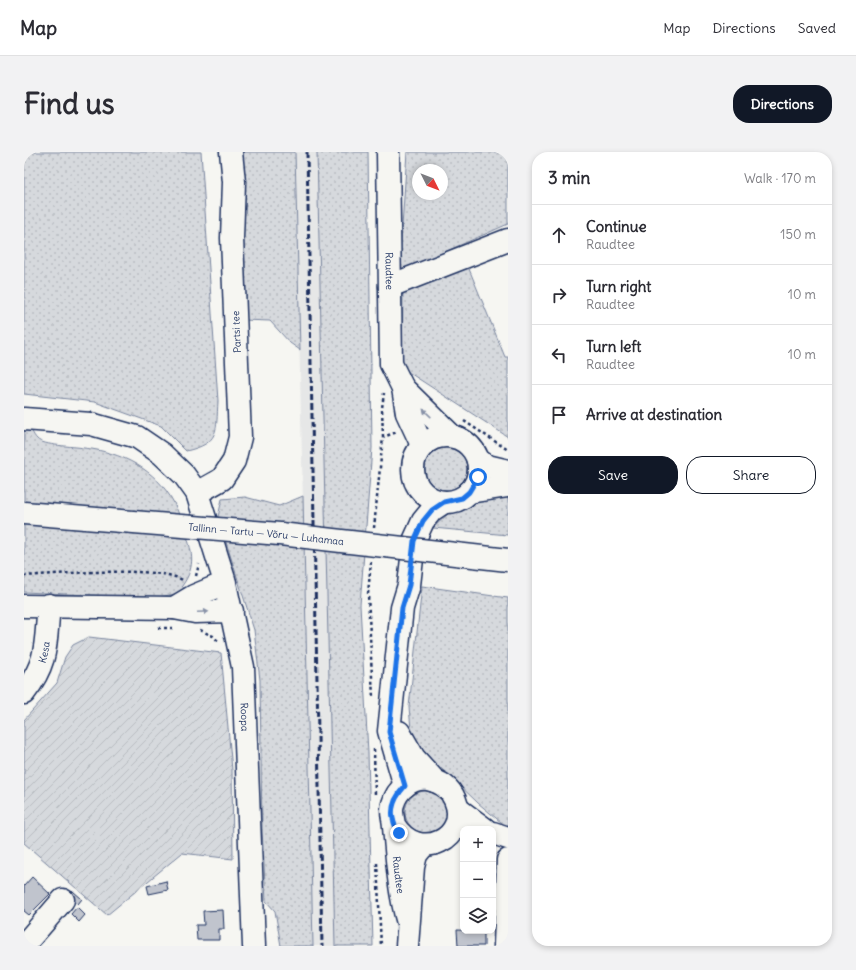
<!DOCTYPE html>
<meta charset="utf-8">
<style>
:root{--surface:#fff;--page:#f2f2f3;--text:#2b2b33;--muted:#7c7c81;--line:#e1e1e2;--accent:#111827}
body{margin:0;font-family:Delius,sans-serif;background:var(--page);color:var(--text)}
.controls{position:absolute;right:12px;bottom:12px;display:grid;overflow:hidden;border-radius:8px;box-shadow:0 2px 6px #0003}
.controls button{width:36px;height:36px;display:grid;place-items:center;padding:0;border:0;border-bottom:1px solid var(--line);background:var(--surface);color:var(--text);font:20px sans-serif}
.compass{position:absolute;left:388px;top:12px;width:36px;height:36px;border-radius:50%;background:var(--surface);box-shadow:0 2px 6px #0003;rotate:132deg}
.stop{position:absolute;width:12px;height:12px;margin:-9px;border:3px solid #1a73e8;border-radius:50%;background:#fff}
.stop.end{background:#1a73e8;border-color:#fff;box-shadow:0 1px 4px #0008}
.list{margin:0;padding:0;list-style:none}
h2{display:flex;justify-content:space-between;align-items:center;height:52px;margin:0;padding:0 16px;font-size:17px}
h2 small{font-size:13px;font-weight:400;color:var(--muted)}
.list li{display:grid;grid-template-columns:26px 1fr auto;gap:12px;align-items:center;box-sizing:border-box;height:60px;padding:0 16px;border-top:1px solid var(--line)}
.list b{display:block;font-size:15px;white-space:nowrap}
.list p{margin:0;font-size:13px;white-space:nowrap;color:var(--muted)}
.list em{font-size:13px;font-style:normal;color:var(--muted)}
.actions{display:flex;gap:8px;padding:12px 16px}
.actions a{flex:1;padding:9px 0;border:1px solid var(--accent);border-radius:16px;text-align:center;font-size:14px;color:var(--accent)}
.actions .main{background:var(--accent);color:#fff}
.icon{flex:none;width:22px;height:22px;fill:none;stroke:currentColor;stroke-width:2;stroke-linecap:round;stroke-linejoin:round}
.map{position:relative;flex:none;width:484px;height:794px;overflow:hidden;border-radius:16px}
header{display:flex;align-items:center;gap:24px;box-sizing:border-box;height:56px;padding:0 20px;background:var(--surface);border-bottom:1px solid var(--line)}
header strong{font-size:19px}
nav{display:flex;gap:22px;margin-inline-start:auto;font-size:14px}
.intro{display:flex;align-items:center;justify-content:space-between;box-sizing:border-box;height:96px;padding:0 24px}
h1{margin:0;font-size:28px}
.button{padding:10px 18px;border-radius:16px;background:var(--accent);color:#fff;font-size:14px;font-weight:700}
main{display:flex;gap:24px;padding:0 24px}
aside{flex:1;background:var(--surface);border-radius:16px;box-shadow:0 2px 6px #0003}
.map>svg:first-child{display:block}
</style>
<header>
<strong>Map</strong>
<nav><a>Map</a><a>Directions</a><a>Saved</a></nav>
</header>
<div class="intro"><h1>Find us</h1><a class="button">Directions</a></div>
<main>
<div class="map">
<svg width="484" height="794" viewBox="0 0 484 794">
<defs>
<pattern id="grass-dots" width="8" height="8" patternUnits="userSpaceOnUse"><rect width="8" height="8" fill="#d6d9dd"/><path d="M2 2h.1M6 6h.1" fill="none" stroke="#b7bbc0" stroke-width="1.8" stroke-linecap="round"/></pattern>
<pattern id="garden-furrows" width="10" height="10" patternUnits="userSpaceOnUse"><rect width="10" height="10" fill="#d6d9dd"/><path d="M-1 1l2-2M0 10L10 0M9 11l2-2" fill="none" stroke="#b7bbc0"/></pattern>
</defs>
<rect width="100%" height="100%" fill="#f6f6f2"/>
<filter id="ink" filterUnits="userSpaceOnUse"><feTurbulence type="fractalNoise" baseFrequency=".025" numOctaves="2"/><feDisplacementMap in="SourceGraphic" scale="8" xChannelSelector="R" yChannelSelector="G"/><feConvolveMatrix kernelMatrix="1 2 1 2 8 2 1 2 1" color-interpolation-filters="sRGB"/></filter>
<g filter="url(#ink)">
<path fill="#e6e7e7" d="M 271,0 L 293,0 L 311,794 L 289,794 Z"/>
<path fill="url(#grass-dots)" stroke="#78849e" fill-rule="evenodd" d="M 0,0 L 177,0 L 194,249 C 192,280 196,291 162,299 L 137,274 L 71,250 L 0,242 Z
M 217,0 L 271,0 L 276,198 L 266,191 L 246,169 L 219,168 Z
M 293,0 L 344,0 L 348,296 L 336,453 L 344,601 L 349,794 L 311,794 Z
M 383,0 L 484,0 L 484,72 L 375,120 ZM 394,18 L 418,18 L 418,42 L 394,42 Z
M 443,112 L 481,205 L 484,205 L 484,285 L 378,216 L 379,138 Z
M 0,279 L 8,279 C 9,282 11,285 13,287 C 19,294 49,294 60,296 C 97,300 132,317 150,351 C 154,359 157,368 160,376 C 168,399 173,413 158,434 L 163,440 L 128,446 L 0,440 Z
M401 317a21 21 0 1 1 42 0a21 21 0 1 1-42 0Z
M 484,340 L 484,383 L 409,376 L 428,358 L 452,351 L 468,343 Z
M 279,344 L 289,794 L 257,794 L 251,759 L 242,749 L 238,677 L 236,528 L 230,478 L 194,365 L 198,347 L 221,345 L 255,354 Z
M 398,434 L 484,446 L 484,676 L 454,651 L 428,626 L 411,611 L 394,593 L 387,577 L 385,555 Z
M381 660a21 21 0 1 1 42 0a21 21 0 1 1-42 0Z"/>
<path fill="url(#garden-furrows)" stroke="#78849e" d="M 65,485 L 197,501 L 208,618 L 209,707 L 158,701 L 83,763 L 0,691 L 0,568 L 33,531 L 41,505 L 49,493 Z"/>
<path fill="#c0c4cd" stroke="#1b2f5e" d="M 8,725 L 26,742 L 5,763 L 0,759 L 0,734 Z
M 142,729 L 144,738 L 125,742 L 123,734 Z
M 49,739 L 58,747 L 54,752 L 45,744 Z
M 53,755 L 61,763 L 55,770 L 47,762 Z
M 199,758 L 200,777 L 195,777 L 195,788 L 173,788 L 172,773 L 180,773 L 179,759 Z
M 433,778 L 460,779 L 460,794 L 434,794 Z"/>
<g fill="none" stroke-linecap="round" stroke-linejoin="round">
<defs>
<g id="minor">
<path id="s1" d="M 364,0 L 367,212 L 379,236 L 428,284"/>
<path d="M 366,134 L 484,88"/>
<path d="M 379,236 L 383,261 L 398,293"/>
<path id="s2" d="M 0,267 L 67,272 L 113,285 L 138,302 L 160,323 L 173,341 L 200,427 L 219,515 L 230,794"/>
<circle cx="422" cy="317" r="33"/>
<path d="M 454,308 L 463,314 L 484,319"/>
<path d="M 445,340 L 484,334"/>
<path d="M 173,341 L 198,327 L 210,309 L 216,285 L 208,86 L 210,30 L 207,0"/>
<path d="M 0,454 L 150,456 L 171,460 L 208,459"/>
<path d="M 150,456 L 170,444 L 201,431"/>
<path id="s3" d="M 0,541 C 25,509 21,491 25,453"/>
<path d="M 375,580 L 390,606 L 411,629"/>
<path d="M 381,634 L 365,579 L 378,456 L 385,433 L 390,389 L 399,369 L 408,358 L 420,350"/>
<path d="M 434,657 L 461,677"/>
<path id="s4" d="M 370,673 C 395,713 447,685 431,648 C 426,636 416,629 403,627 C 388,625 373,637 369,652 C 366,660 370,667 370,675 C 373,708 375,740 384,771"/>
<path d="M 469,681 L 484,686"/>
<path d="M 0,793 L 39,748"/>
<path d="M 383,794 L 389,715 L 392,703 L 400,693"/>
<path d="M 481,794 L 484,708"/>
</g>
</defs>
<use href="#minor" stroke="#1b2f5e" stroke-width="25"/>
<path stroke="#1b2f5e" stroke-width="2.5" stroke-dasharray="3 3" stroke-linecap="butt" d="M 440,269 L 484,298
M 359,285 L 358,256 L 360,241
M 350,376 L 359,285 L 373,280
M 347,409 L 344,442 L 349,546
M 0,424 C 31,422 139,413 160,429
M 172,424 L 175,412
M 134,476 L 151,476
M 176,478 L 189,484 L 194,489
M 350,597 L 351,644
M 353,711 L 357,794"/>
<use href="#minor" stroke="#f6f6f2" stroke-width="22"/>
<path stroke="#1b2f5e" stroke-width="3" stroke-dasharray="6 3" stroke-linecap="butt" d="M 283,0 L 298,794"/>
<defs>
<g id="highway-bridge">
<path id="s5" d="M 0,361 L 256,382 L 484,408"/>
</g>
</defs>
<use href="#highway-bridge" stroke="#1b2f5e" stroke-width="25" stroke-linecap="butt"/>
<use href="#highway-bridge" stroke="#f6f6f2" stroke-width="22"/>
</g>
<defs><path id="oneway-solid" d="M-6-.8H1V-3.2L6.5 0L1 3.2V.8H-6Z"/></defs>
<g fill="#8892a8">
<use href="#oneway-solid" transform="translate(403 261) rotate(-136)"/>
<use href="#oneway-solid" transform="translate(179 460) rotate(-2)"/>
</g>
</g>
<g fill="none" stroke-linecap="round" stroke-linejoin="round" filter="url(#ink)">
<path stroke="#1a73e8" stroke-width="5" d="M 375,681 C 364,664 367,649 381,634 L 365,580 L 378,456 L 385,433 L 390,389 L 399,369 L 408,358 L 420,350 L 438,346 L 445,340 L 454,325"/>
</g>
<g text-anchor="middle" stroke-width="4" stroke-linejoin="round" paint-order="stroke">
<g font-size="10" fill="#1b2f5e" stroke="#f6f6f2">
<text dy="4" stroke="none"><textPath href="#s1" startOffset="119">Raudtee</textPath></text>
<text transform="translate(212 180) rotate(-93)" y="4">Partsi tee</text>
<text dy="4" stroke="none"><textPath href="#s5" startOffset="243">Tallinn — Tartu — Võru — Luhamaa</textPath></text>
<text dy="4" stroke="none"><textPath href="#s3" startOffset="46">Kesa</textPath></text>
<text dy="4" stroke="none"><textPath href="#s2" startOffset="428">Roopa</textPath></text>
<text dy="4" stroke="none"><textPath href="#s4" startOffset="256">Raudtee</textPath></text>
</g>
</g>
</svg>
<div class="controls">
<button>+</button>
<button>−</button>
<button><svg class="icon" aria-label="layers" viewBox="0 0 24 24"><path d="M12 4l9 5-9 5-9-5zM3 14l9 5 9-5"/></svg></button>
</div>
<svg class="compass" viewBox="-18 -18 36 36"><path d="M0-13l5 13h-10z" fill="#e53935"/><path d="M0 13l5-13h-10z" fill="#7c7c81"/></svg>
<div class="stop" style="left:454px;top:325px"></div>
<div class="stop end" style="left:375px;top:681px"></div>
</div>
<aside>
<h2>3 min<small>Walk · 170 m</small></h2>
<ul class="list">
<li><svg class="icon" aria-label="ahead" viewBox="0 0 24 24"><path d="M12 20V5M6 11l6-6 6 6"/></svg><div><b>Continue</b><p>Raudtee</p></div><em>150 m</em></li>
<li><svg class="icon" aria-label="right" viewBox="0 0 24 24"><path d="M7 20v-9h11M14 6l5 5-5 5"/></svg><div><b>Turn right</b><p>Raudtee</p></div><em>10 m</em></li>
<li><svg class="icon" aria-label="left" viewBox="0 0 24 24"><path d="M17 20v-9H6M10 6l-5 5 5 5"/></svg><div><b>Turn left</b><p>Raudtee</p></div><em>10 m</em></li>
<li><svg class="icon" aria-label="arrive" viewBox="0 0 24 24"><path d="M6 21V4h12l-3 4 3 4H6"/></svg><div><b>Arrive at destination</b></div></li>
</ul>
<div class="actions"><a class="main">Save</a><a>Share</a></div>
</aside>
</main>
